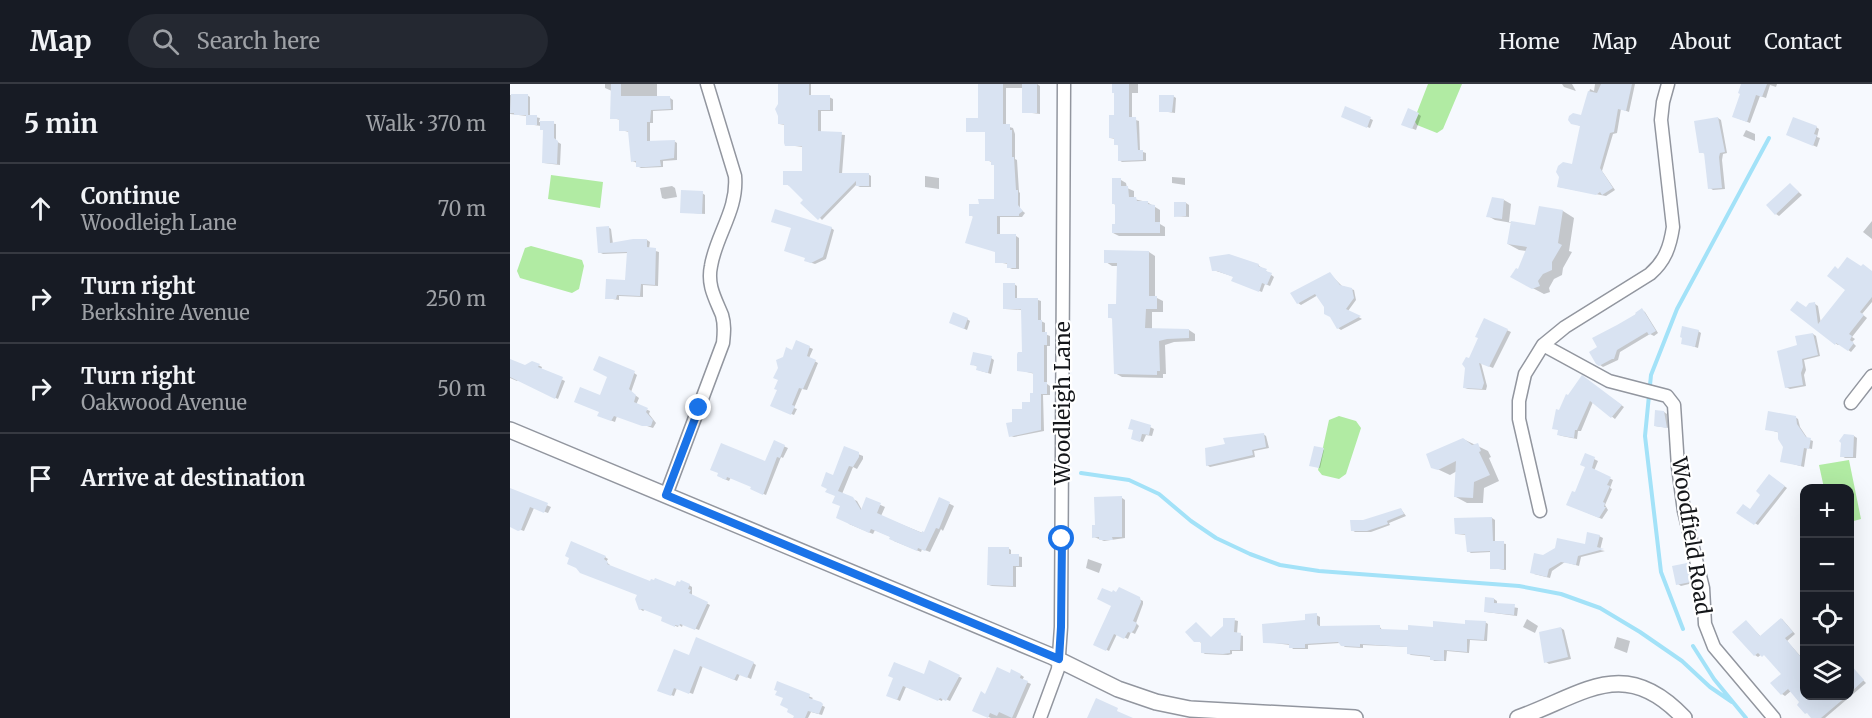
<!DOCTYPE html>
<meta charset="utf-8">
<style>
:root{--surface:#171b24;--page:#242831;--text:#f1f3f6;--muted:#9ea1a6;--line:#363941}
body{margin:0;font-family:Merriweather,serif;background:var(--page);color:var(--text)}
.controls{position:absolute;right:18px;bottom:18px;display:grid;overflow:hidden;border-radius:12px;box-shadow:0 6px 24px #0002}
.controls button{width:54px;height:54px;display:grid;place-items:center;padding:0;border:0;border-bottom:2px solid var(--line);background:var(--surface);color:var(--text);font:30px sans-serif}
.stop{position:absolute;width:18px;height:18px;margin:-14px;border:4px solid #1a73e8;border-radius:50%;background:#fff}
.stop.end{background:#1a73e8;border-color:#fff;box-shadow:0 2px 6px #0008}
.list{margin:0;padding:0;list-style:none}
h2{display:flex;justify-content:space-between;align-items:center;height:78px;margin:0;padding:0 24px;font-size:26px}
h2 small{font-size:20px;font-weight:400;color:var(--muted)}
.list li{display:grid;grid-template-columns:39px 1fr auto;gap:18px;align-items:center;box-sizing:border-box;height:90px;padding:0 24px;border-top:2px solid var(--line)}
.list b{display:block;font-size:22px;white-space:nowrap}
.list p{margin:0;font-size:20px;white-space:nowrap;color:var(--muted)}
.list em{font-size:20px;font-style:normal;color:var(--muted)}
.icon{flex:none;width:33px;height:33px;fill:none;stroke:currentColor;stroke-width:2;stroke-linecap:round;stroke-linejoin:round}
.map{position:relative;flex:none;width:1362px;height:634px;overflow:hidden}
header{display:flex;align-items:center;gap:36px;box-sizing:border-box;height:84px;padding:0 30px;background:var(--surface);border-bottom:2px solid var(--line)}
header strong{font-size:28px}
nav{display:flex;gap:33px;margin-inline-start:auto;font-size:21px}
.search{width:420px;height:54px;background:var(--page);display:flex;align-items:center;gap:15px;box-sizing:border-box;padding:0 21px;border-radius:33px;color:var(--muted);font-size:22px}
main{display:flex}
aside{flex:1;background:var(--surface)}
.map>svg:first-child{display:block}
</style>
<header>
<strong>Map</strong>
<div class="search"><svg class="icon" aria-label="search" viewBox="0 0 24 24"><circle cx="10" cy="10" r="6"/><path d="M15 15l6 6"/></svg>Search here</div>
<nav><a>Home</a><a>Map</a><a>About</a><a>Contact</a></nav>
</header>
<main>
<aside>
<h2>5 min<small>Walk · 370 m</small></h2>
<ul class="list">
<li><svg class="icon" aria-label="ahead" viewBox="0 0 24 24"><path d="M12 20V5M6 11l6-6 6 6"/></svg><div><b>Continue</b><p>Woodleigh Lane</p></div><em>70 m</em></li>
<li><svg class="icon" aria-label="right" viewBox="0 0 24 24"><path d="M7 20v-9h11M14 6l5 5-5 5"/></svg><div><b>Turn right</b><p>Berkshire Avenue</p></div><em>250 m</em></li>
<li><svg class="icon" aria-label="right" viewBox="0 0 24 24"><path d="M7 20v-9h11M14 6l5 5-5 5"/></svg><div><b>Turn right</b><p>Oakwood Avenue</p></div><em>50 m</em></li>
<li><svg class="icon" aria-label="arrive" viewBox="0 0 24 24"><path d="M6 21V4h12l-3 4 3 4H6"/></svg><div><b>Arrive at destination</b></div></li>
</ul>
</aside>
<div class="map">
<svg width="1362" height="634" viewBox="0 0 1362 634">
<rect width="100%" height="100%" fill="#f6f9fe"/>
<path fill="#b1eba3" d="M 918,0 L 952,0 L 933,45 L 927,49 L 907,41 L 904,36 Z
M 41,91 L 93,98 L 90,124 L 38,115 Z
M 21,162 L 72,176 L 74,182 L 69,205 L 62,209 L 10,194 L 7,187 L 15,164 Z
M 829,332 L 846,337 L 851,344 L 836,390 L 829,395 L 812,391 L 808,386 L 819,336 Z
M 1339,376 L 1351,435 L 1340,438 L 1340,404 L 1314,404 L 1309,381 Z"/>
<path fill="#0003" d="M 95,0 L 147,0 L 147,14 L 160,14 L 163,16 L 163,26 L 143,27 L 143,39 L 140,39 L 140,58 L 164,57 L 167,59 L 167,76 L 153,77 L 153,83 L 131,84 L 127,82 L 127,79 L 122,77 L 119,48 L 111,46 L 111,36 L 102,34 L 102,7 L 95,4 Z
M 268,0 L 301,0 L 301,13 L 319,13 L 323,15 L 323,27 L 311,27 L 311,49 L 335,51 L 332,90 L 358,90 L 361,92 L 361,103 L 350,103 L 346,101 L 312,136 L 281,102 L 274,100 L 293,88 L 293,63 L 277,61 L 276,41 L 269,40 L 270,1 Z
M 468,0 L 527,0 L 530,2 L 530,30 L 514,28 L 514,4 L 496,4 L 496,42 L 503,44 L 505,50 L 505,75 L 507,76 L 509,108 L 510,109 L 510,125 L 515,129 L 512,133 L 490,133 L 490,152 L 506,152 L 509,154 L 509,185 L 502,185 L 498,183 L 498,180 L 487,178 L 487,168 L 464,133 L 460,131 L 470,122 L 485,116 L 485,82 L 482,78 L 476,76 L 476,48 L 461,48 L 458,47 L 469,36 Z
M 603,0 L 628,0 L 628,9 L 622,9 L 622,35 L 629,37 L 630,67 L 636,69 L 636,77 L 612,78 L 609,76 L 609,62 L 606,60 L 606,55 L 600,54 L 606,33 L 606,10 Z
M 1052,0 L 1062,0 L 1066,7 L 1054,3 Z
M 1085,0 L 1125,0 L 1119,28 L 1111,25 L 1107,49 L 1103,50 L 1092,87 L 1105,106 L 1096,112 L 1049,103 L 1063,82 L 1071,42 L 1062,39 L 1073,32 L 1080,5 L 1084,7 Z
M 1232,0 L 1267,0 L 1266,3 L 1260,1 L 1256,14 L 1250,12 L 1240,39 L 1227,34 Z
M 0,11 L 17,11 L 20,13 L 20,32 L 30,34 L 29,38 L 46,40 L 46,57 L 51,60 L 50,81 L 34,79 L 35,47 L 31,45 L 31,42 L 17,40 L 17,32 L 0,30 Z
M 663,12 L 666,14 L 665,29 L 651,27 Z
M 836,24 L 863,36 L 860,44 L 835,34 Z
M 908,30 L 911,32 L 906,46 L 896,42 Z
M 1208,34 L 1211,36 L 1217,69 L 1213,70 L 1212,76 L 1215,105 L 1203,106 L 1200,104 L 1196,70 L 1190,68 Z
M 1306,43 L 1309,45 L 1307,53 L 1310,54 L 1307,63 L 1281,52 Z
M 1236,46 L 1245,50 L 1245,57 L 1233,52 Z
M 415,92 L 429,94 L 429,105 L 415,103 Z
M 662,93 L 675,94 L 675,101 L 662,99 Z
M 611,96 L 616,99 L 617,104 L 624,107 L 624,115 L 637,118 L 650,126 L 650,140 L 655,143 L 655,152 L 609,152 L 603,149 L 607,142 L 606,121 L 604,120 Z
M 1281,101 L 1292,111 L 1269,132 L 1266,130 Z
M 162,102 L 165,104 L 167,113 L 155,115 L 152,114 L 150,104 Z
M 192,109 L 195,111 L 195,130 L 172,128 Z
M 994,116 L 1001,120 L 999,138 L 1027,142 L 1030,124 L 1053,127 L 1064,134 L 1059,167 L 1062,168 L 1053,184 L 1052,191 L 1044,195 L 1039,204 L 1040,208 L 1034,210 L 1002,193 L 1009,187 L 1017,167 L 1009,166 L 998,160 L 1002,139 L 985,136 L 978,132 Z
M 676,119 L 679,121 L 679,133 L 665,132 Z
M 1362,137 L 1362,155 L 1353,148 Z
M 98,143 L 101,145 L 103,160 L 137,156 L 140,158 L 139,165 L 149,168 L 148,202 L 133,201 L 133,213 L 109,212 L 109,216 L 96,214 L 117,197 L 118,169 L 93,170 L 89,168 Z
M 321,144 L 324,146 L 316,175 L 305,180 L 299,178 L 297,174 Z
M 639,168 L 645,172 L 645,213 L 653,217 L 653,228 L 642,228 L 642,246 L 679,246 L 685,250 L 685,257 L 664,258 L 655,261 L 656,290 L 653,290 L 653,294 L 612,293 L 605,289 L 604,236 L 600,233 L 608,221 L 608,182 L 602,182 L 596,178 Z
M 748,181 L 764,193 L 760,202 L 755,200 L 752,208 L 726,198 L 725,193 L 703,186 Z
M 1329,186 L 1362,188 L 1362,218 L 1352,230 L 1357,234 L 1342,253 L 1345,255 L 1342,258 L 1346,262 L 1341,268 L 1330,260 L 1328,261 L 1325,259 L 1282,226 L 1296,225 L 1305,220 L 1308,222 L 1311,240 L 1337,205 Z
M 820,190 L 832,202 L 844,206 L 846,216 L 838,227 L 852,235 L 831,246 L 828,244 L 808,211 L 791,221 L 788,219 Z
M 504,200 L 507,202 L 507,216 L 528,216 L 531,217 L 531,237 L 535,239 L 535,250 L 540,252 L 540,262 L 537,262 L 537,300 L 540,302 L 540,311 L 533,311 L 534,347 L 504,353 L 501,352 L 504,339 L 522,320 L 525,311 L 525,290 L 509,286 L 514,269 L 513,226 L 495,225 Z
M 1132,226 L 1135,228 L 1148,249 L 1144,252 L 1140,250 L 1110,268 L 1108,276 L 1093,283 L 1087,279 L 1089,264 L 1108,243 Z
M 457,235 L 460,237 L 457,246 L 444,240 Z
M 975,236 L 1001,248 L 983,284 L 971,279 L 977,302 L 976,306 L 958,305 L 955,304 L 960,276 L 970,254 Z
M 1188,247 L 1191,249 L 1188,264 L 1173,259 Z
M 1303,250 L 1306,252 L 1310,272 L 1294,276 L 1296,286 L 1294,291 L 1296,302 L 1280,305 L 1276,303 L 1289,262 Z
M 287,258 L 303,265 L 299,274 L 308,279 L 297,306 L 292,305 L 284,324 L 287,325 L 284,331 L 265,323 Z
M 481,274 L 484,276 L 481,290 L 471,287 L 468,286 L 468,283 L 462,280 Z
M 0,276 L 15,282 L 22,278 L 32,283 L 31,286 L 55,297 L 48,315 L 8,296 L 7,297 L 0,294 Z
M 124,289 L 127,291 L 121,308 L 129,314 L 126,321 L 140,327 L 139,330 L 146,339 L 143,344 L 107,332 L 105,338 L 92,333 L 91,313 Z
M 1075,295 L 1114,323 L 1105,335 L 1083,318 L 1071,347 L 1068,347 L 1067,355 L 1052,352 L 1049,351 L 1049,346 L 1044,344 L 1050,328 Z
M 1154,328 L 1157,330 L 1159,344 L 1145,342 Z
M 1285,333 L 1288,335 L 1290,343 L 1298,355 L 1303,357 L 1302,365 L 1297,364 L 1294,383 L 1272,377 L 1274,362 L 1270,349 L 1257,345 Z
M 640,343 L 644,345 L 642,352 L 636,351 L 633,358 L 622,354 Z
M 753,350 L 756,352 L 759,364 L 744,367 L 745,373 L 700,383 L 697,381 Z
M 1344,352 L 1347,354 L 1346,374 L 1335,374 L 1332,372 Z
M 953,355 L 978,367 L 981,373 L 979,374 L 989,397 L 974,404 L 973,419 L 957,419 L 946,413 L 947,387 L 940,391 L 923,383 Z
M 264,358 L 278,364 L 273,374 L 271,373 L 256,411 L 245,406 L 243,402 L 221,393 L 219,397 L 212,394 L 256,379 Z
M 806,364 L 814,366 L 810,384 L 801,381 Z
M 348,370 L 353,372 L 353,375 L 347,385 L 343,383 L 332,410 L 347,417 L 352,426 L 357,415 L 375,423 L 371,432 L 415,450 L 430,415 L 444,422 L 433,447 L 431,445 L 420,468 L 412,465 L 411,468 L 384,457 L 381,453 L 365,446 L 363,450 L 339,440 L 326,412 L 323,393 Z
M 1084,375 L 1088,377 L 1084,387 L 1103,396 L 1100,404 L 1102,405 L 1095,421 L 1098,426 L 1092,435 L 1061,422 L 1077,383 Z
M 1263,394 L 1277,404 L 1248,441 L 1228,429 L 1240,427 Z
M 0,405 L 41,423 L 38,429 L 24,424 L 14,447 L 0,442 Z
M 612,414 L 615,416 L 615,454 L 594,457 L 584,453 Z
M 891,425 L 896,432 L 879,439 L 880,441 L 861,448 L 845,448 L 842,446 L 853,437 Z
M 982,434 L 985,436 L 985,458 L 996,460 L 996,486 L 981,484 L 981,468 L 961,469 L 958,467 L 957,451 L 946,450 Z
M 1089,452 L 1093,454 L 1090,466 L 1095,467 L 1071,473 L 1069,482 L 1055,478 L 1042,487 L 1040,494 L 1024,490 L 1033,473 L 1076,462 Z
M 498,464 L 501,466 L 501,471 L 512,473 L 512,483 L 506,483 L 506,503 L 482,502 L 479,501 Z
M 95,473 L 98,475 L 96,478 L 100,481 L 99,483 L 141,499 L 166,504 L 179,501 L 182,503 L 182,512 L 200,521 L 189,546 L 173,540 L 172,543 L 169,541 L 168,543 L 156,538 L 154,533 L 136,525 L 133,527 L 130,525 L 129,511 L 75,490 Z
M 578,475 L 592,480 L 589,489 L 576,484 Z
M 1177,481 L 1180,483 L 1183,499 L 1171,502 L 1168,500 Z
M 609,505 L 633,517 L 633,520 L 626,539 L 629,542 L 625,550 L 621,548 L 618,555 L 607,550 L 599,567 L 585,560 Z
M 984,515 L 987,517 L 987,520 L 1008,524 L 1007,532 L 976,528 Z
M 806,531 L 810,533 L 810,543 L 869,542 L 873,547 L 900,548 L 975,538 L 978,540 L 977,557 L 960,556 L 959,569 L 937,567 L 936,577 L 924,577 L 921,573 L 901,571 L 898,569 L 899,563 L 853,561 L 853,564 L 835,563 L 830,559 L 798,561 L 798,565 L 783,565 L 780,561 L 755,558 Z
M 1017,535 L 1028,542 L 1025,549 L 1013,543 Z
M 1272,535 L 1285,550 L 1277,557 L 1292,574 L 1294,572 L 1294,612 L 1340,612 L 1340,591 L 1344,587 L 1356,599 L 1315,634 L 1302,634 L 1281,607 L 1275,612 L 1272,610 L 1273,590 L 1257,572 L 1252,570 L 1248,573 L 1245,571 L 1237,538 L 1251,553 Z
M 724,536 L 728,537 L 727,550 L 733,552 L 733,567 L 722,567 L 722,570 L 718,571 L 695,570 L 692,568 L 692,559 L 685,556 L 702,554 Z
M 1051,544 L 1054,546 L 1061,575 L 1039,580 L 1036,578 Z
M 1107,553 L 1120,557 L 1117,569 L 1104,564 Z
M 179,573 L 243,579 L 246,581 L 241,595 L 230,590 L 227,597 L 193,582 L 183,610 L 167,604 L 164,612 L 152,608 Z
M 420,578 L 452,594 L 440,617 L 433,614 L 432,617 L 396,603 L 390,617 L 381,613 L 385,594 L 414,592 Z
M 511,591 L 514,593 L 512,596 L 521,600 L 506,634 L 481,634 L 467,628 L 476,612 Z
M 268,599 L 303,614 L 301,616 L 315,623 L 312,631 L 301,628 L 298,634 L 288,634 L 280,625 Z"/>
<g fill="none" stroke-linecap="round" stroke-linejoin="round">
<path stroke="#a3e2f8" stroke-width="4" d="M 571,389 L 619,396 L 649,410 L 681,437 L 706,454 L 740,470 L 770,481 L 809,487 L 1009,502 L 1051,510 L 1090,524 L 1130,548 L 1172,577 L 1200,603 L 1222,618
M 1173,545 L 1151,488 L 1135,352 L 1141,291 L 1167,225 L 1259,54
M 1183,562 L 1204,595 L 1236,634"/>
</g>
<path fill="#d9e3f2" d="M 101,0 L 111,0 L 111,12 L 160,12 L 161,25 L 141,26 L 140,38 L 137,38 L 137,57 L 165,56 L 164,74 L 150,76 L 151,82 L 136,83 L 126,83 L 126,77 L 121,78 L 118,47 L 109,47 L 109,35 L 100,35 Z
M 268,0 L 299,0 L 299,11 L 320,11 L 320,26 L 308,26 L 308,47 L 332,48 L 329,89 L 359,89 L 359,102 L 346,102 L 346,97 L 308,136 L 290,119 L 293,116 L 278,101 L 273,101 L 273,87 L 292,87 L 292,62 L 275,62 L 274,59 L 274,40 L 268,40 L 268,32 L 265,25 L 268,20 Z
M 468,0 L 493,0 L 493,40 L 500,40 L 500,46 L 502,46 L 502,73 L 504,73 L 506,106 L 508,106 L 508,121 L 513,127 L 509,130 L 509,132 L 487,132 L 487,150 L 506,150 L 506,184 L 497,184 L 497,179 L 485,179 L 485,168 L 455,159 L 463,132 L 459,132 L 459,120 L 469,120 L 468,115 L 484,115 L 484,81 L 481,81 L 481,77 L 475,77 L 475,48 L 456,48 L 456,34 L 468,34 Z
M 512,0 L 527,0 L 527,29 L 512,29 Z
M 602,0 L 619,0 L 619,33 L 626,33 L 628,66 L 633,66 L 633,76 L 608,77 L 608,61 L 604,61 L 604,54 L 599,54 L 599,31 L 604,31 L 604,9 L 602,9 Z
M 1091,0 L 1122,0 L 1116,27 L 1108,25 L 1104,48 L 1100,49 L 1090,84 L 1103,104 L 1092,111 L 1090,108 L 1086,111 L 1047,103 L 1049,93 L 1046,88 L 1048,82 L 1053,78 L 1062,80 L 1070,42 L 1061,40 L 1058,36 L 1059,32 L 1063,29 L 1071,31 L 1078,7 L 1087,9 Z
M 1231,0 L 1257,0 L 1252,13 L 1246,11 L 1237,38 L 1222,33 L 1230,10 L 1228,9 Z
M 1,10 L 18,10 L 18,31 L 27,31 L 27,41 L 16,41 L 16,31 L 4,31 L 4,29 L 0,29 Z
M 649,11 L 664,11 L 662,28 L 649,28 Z
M 835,22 L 861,33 L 857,44 L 831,33 Z
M 898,24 L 909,29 L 902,45 L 891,41 Z
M 1208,33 L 1215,68 L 1210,69 L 1209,73 L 1212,104 L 1198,105 L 1194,69 L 1189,69 L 1184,37 Z
M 1283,33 L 1307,42 L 1304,50 L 1307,51 L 1303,62 L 1276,51 Z
M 30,37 L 44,37 L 44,54 L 48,57 L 47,80 L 32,79 L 33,46 L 30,46 Z
M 602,94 L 611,94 L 611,102 L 618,102 L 619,113 L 626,113 L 627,117 L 638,117 L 638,120 L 645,121 L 645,138 L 650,138 L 650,149 L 602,149 L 602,140 L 605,140 L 605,120 L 602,120 Z
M 1280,99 L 1289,108 L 1265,131 L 1256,121 Z
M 171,106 L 193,107 L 192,130 L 170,129 Z
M 982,113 L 994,115 L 992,135 L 976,133 Z
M 664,118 L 676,118 L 676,132 L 664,133 Z
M 1029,122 L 1053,126 L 1048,159 L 1052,161 L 1042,178 L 1042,186 L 1033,190 L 1028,197 L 1030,202 L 1022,205 L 1000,193 L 1006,184 L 1008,185 L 1017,163 L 997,160 L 1001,137 L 1025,141 Z
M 265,125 L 322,143 L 313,173 L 301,179 L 294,177 L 295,174 L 274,167 L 281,144 L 261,138 Z
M 99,142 L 100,159 L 123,155 L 137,155 L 137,163 L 146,164 L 145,201 L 131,200 L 130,212 L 107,211 L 106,215 L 95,215 L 96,195 L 115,196 L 117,168 L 88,169 L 86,143 Z
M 594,166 L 639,167 L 639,212 L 647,212 L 647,225 L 636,225 L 635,244 L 679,245 L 679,254 L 657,255 L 649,257 L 650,287 L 647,287 L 647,291 L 604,290 L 602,234 L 598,234 L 598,220 L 606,220 L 607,179 L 594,179 Z
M 719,170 L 749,180 L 748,182 L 757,185 L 756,187 L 762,189 L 757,201 L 752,199 L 749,208 L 721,197 L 723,193 L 707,187 L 702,187 L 699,173 Z
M 1337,173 L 1351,182 L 1353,180 L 1362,187 L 1362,213 L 1350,228 L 1354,231 L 1339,250 L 1342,252 L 1340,256 L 1344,259 L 1338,267 L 1326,259 L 1325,261 L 1280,226 L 1287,217 L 1296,223 L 1299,219 L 1305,218 L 1308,240 L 1335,206 L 1317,192 L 1325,182 L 1328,185 Z
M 820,188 L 830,201 L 842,204 L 844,214 L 836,225 L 851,232 L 827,245 L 820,233 L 814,230 L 814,223 L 805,210 L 787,220 L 780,209 Z
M 493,199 L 505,199 L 505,214 L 528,214 L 528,236 L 532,236 L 532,248 L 537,248 L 537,261 L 534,261 L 534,298 L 537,298 L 537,310 L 531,310 L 531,346 L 499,353 L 496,339 L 502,338 L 502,325 L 512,325 L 512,318 L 520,318 L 520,309 L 523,309 L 523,289 L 507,287 L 507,270 L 508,268 L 512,268 L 511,225 L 493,225 Z
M 1132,224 L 1146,247 L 1139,251 L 1137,248 L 1107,266 L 1104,275 L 1102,275 L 1089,282 L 1086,280 L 1079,268 L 1087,263 L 1082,254 L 1107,241 L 1126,230 L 1125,229 Z
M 443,228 L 458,234 L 454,245 L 439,239 Z
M 974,234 L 998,245 L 979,283 L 969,279 L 974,299 L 972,305 L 953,304 L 955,284 L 952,280 L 956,273 L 959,274 L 968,254 L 965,253 Z
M 1172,242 L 1189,246 L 1185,263 L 1171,260 L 1172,254 L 1170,253 Z
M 1303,249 L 1308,271 L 1292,275 L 1293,283 L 1291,289 L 1293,301 L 1275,304 L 1267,267 L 1287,261 L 1285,252 Z
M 286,256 L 300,262 L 297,272 L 306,276 L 293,305 L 289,304 L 282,321 L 285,322 L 281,331 L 260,322 L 267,306 L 264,305 L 268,296 L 263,294 L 268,284 L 266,276 L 273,273 L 276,263 L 282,266 Z
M 463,268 L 482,272 L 478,289 L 466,286 L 467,282 L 460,281 Z
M 89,272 L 125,287 L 119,305 L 126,311 L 124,318 L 138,324 L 136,328 L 143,336 L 141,342 L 132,342 L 104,332 L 101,337 L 87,332 L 89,328 L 64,318 L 70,303 L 90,311 L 97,293 L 83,286 Z
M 0,275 L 15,281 L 22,277 L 30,280 L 28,283 L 53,293 L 45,315 L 0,293 Z
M 1072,291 L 1112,321 L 1101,334 L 1080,317 L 1067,346 L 1065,346 L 1064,354 L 1047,351 L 1048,346 L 1042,345 L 1046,325 L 1049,326 L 1056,310 L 1058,311 Z
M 1145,326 L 1154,327 L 1157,344 L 1144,342 Z
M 1258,327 L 1286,332 L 1287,340 L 1296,353 L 1301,354 L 1299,365 L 1294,364 L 1291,382 L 1270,378 L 1273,363 L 1268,355 L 1268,348 L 1255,346 Z
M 621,335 L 641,341 L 639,351 L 632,350 L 630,358 L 621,355 L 623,346 L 618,345 Z
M 754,349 L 756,363 L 742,366 L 743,371 L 696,382 L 695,364 L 715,360 L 713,354 Z
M 1334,350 L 1344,351 L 1343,373 L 1330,373 L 1331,359 L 1329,357 Z
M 953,354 L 962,361 L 968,359 L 971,367 L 969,368 L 980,391 L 964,398 L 963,414 L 944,413 L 946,377 L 928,386 L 921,384 L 916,370 Z
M 264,356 L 275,361 L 270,374 L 267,373 L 253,411 L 240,405 L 241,403 L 217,393 L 216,396 L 207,392 L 208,389 L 200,386 L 211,359 L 255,377 Z
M 334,362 L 349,368 L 349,373 L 343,383 L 339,382 L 328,407 L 343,413 L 351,426 L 356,413 L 371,419 L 367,429 L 412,449 L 412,447 L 414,448 L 429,413 L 440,418 L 429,445 L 426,444 L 415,467 L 408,464 L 407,467 L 379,455 L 380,453 L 361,445 L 359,449 L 326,434 L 330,422 L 322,419 L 325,412 L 315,408 L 317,405 L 311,402 L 316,388 L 323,391 Z
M 804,362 L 814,364 L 809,384 L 799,382 Z
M 1075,369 L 1085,373 L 1082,384 L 1101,393 L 1097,401 L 1100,402 L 1093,418 L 1095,419 L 1094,423 L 1096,423 L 1089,434 L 1056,421 L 1062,407 L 1065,408 L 1075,383 L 1070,381 Z
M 1259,390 L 1275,402 L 1244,441 L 1226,429 L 1233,420 L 1240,425 L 1250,411 L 1246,407 Z
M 0,404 L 38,419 L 34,429 L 20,423 L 11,446 L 8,447 L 0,443 Z
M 612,412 L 612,453 L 602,453 L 603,456 L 589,456 L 589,453 L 582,454 L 582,441 L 585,441 L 584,413 Z
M 891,424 L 894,430 L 877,437 L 878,440 L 857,447 L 841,447 L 840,436 L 853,436 Z
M 982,433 L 983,457 L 994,457 L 994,485 L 980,485 L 980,467 L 957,468 L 955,450 L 945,450 L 944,434 Z
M 1077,448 L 1090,451 L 1087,463 L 1094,465 L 1068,472 L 1066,481 L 1051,478 L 1039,485 L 1037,493 L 1020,489 L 1024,469 L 1033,471 L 1045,464 L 1047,454 L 1075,460 Z
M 61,457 L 96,472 L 94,475 L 98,478 L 97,480 L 140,497 L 141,495 L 144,496 L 145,494 L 165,502 L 167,497 L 170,498 L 171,496 L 180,500 L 178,505 L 181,506 L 179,509 L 198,518 L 185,546 L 170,540 L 169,542 L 165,541 L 165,543 L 151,537 L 152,533 L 132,525 L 129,526 L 125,515 L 127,511 L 70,489 L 66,484 L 57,480 L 59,474 L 55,472 Z
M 478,463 L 499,463 L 499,470 L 509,470 L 509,482 L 503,482 L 503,502 L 477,501 Z
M 1177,479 L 1181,498 L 1166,501 L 1162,482 Z
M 609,503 L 630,513 L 631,518 L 623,537 L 627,539 L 624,546 L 621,549 L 618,548 L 614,555 L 604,550 L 596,567 L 583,561 L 601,522 L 587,515 L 592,504 L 602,508 L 603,506 L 606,508 Z
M 975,513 L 984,514 L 984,519 L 1005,520 L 1004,531 L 974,528 Z
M 807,529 L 807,540 L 809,542 L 870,541 L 870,545 L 898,546 L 898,541 L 923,543 L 923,537 L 955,540 L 955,536 L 976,537 L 974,556 L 957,555 L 957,568 L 934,566 L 934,577 L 920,576 L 920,572 L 897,570 L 897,563 L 850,560 L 850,563 L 831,562 L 828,558 L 795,560 L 795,564 L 779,564 L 779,560 L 753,559 L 752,540 L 795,536 L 795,530 Z
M 713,534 L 725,534 L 724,548 L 731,549 L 730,566 L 720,566 L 720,569 L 713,570 L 691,569 L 691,558 L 684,558 L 675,548 L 686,538 L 701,553 L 713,542 Z
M 1271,534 L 1283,548 L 1275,554 L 1294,577 L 1294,612 L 1337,612 L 1311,634 L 1301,634 L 1297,629 L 1295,630 L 1287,621 L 1289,618 L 1278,605 L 1271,611 L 1260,599 L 1271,590 L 1254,571 L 1252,573 L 1248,569 L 1244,572 L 1222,548 L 1236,536 L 1250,552 Z
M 1051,543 L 1058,573 L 1034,579 L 1029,548 Z
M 186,553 L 244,578 L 237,594 L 227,590 L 224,596 L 190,582 L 179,610 L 164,604 L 161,612 L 147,607 L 164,565 L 179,571 Z
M 419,576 L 450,591 L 436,617 L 430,614 L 428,617 L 393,602 L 387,616 L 376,612 L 383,594 L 378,592 L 384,578 L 414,590 Z
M 1340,580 L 1354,596 L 1340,609 Z
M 487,583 L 500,589 L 501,585 L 511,590 L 510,594 L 518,597 L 502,634 L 489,628 L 487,632 L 480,629 L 478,634 L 462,627 L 471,607 L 475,610 Z
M 267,597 L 300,610 L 299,614 L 311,618 L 313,620 L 309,630 L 298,627 L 295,634 L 283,634 L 284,632 L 277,628 L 278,625 L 270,621 L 273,614 L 265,611 L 267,607 L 264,606 Z
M 586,614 L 608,624 L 607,627 L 623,634 L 577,634 Z"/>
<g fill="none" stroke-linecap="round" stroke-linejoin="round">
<defs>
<path id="minor" d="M 1033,261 L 1099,297 L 1157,312 L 1164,321 L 1168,383 L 1174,427 L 1193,504 L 1195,540 L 1204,563 L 1264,634
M 1341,319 L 1362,292
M 156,411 L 213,259 C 214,249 215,241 212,231 C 205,214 197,201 201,182 C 206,151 228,126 225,92 L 197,0
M 1030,427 L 1009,335 L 1009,317 L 1015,290 L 1033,261 L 1055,243 L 1140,190 C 1155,177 1160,163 1163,143 L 1151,36 L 1153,18 L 1158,0
M 530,634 L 548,585 L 551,543 L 554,0"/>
<path id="tertiary" d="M 0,346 L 541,572 L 608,605 L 646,618 L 680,625 L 845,634
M 1008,634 C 1073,611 1114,570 1174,634"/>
</defs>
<use href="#minor" stroke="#92969f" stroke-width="15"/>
<use href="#tertiary" stroke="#92969f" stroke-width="18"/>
<use href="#minor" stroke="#fff" stroke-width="12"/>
<use href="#tertiary" stroke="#fff" stroke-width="15"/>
</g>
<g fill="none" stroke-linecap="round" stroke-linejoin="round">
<path stroke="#1a73e8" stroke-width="8" d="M 189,324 L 156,411 L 549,575 L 551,543 L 552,455"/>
</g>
<g text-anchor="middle" stroke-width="4.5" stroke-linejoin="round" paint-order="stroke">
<g font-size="21" fill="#15171a" stroke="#fff">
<text transform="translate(553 319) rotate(-90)" y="7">Woodleigh Lane</text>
<text transform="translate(1181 452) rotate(81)" y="7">Woodfield Road</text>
</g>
</g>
</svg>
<div class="controls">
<button>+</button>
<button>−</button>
<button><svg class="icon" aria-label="locate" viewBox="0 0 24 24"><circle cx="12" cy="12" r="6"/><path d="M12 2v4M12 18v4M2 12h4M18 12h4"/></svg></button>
<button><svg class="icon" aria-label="layers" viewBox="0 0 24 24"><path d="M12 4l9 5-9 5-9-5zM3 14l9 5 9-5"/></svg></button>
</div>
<div class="stop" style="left:552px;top:455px"></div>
<div class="stop end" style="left:189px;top:324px"></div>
</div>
</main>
